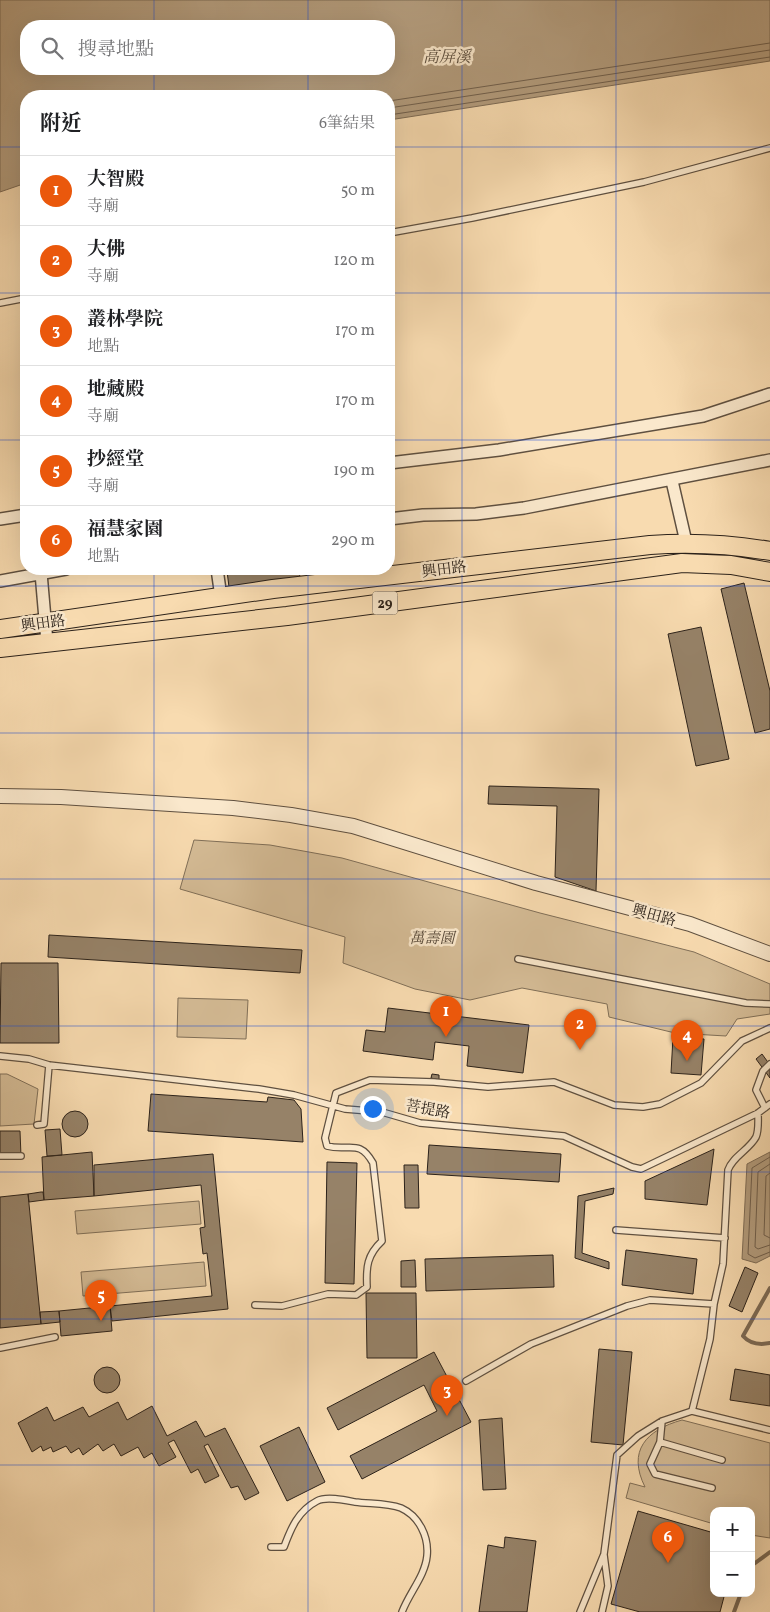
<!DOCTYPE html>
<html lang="zh-TW">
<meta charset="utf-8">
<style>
:root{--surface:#fff;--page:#f6f6f6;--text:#202124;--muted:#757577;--line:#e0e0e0;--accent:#ea580c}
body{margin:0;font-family:Vollkorn,"Noto Serif TC",serif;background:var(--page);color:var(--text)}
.controls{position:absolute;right:15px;bottom:15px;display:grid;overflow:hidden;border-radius:10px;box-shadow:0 5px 20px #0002}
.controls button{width:45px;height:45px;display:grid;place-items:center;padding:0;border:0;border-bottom:1px solid var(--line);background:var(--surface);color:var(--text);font:25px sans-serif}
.you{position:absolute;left:372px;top:1108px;width:18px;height:18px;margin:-12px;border:4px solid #fff;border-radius:50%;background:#1a73e8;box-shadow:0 0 0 8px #1a73e833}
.badge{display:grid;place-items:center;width:32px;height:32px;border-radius:50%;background:var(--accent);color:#fff;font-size:16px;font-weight:700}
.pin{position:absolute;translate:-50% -41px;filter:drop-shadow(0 1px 2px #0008)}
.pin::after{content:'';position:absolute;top:26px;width:18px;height:15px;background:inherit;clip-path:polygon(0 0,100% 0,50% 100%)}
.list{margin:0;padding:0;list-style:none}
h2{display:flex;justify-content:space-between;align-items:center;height:65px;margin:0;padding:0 20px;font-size:21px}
h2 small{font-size:16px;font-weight:400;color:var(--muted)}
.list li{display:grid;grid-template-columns:32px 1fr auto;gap:15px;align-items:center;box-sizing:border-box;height:70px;padding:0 20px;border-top:1px solid var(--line)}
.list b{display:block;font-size:19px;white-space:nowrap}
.list p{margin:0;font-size:16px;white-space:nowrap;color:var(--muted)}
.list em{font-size:16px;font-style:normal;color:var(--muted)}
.icon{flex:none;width:28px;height:28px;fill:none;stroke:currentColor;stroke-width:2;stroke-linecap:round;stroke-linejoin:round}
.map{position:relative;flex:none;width:770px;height:1612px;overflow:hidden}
.search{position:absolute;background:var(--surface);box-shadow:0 5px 20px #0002;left:20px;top:20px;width:375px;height:55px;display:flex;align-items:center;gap:12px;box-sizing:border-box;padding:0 18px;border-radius:20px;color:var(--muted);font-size:19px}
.panel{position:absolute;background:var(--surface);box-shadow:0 5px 20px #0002;left:20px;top:90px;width:375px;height:485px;border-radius:20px}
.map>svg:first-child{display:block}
</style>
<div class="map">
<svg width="770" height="1612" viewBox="0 0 770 1612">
<rect width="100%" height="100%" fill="#f8dbb0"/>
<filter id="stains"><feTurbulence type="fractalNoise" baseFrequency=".004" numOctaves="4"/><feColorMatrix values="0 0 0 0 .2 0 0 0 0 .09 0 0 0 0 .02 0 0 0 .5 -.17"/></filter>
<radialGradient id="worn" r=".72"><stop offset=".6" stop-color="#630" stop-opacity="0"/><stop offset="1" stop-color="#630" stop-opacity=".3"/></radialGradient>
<path fill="#d5bc96" stroke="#806f58" d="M 194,840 L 270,845 L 342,858 L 540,913 L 694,952 L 770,984 L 770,1014 L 737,1019 L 726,1036 L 675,1033 L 609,1017 L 607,1004 L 522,988 L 470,1000 L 415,989 L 343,963 L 345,937 L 180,889 Z
M 178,998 L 248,1000 L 246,1039 L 177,1037 Z
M 0,1074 L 7,1074 L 38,1089 L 34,1124 L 0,1126 Z
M 199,1201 L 201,1224 L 77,1234 L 75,1211 Z
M 204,1262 L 206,1286 L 83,1296 L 81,1272 Z
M 682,1420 L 770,1443 L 770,1538 L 751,1535 L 751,1511 L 714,1511 L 714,1524 L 626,1498 L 630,1483 L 645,1487 C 627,1451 646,1430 682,1420 Z"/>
<path fill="#b39c7d" stroke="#7d6b55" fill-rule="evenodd" d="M 0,0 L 770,0 L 770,61 L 389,120 L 389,96 L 26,96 L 26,183 L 0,192 ZM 26,26 L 389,26 L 389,69 L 26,69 Z
M 770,1152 L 770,1256 L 756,1263 L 742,1259 L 747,1164 Z"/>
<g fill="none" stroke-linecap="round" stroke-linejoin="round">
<path stroke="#705f4c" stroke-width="1" d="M 389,101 L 770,43
M 389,108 L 770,50
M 389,115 L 770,57
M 770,1157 L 752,1168 L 748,1254 L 755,1258 L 770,1252
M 770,1164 L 758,1172 L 755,1247 L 758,1249 L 770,1245
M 770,1173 L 766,1176 L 764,1235 L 770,1238"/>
<path stroke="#7d6b55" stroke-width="4" d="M 770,1288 L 743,1336 C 750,1344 760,1345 770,1343
M 751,1566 L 770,1552
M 734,1612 L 741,1593"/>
</g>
<path fill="#968268" stroke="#2c221a" d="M 242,569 L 299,569 L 300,578 L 229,587 L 227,571 Z
M 744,583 L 770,691 L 770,729 L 755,733 L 721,589 Z
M 701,627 L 729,759 L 696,766 L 668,634 Z
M 489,786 L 599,789 L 596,891 L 555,877 L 557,806 L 488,804 Z
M 49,935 L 302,950 L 300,973 L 48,957 Z
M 1,963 L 58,963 L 59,1043 L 0,1043 Z
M 388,1008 L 529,1025 L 523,1073 L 467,1066 L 469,1046 L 435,1042 L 433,1060 L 363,1051 L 366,1030 L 385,1032 Z
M 673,1037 L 704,1039 L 701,1075 L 671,1073 Z
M 762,1054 L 770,1065 L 770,1078 L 756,1059 Z
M 432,1074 L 439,1075 L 439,1080 L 431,1078 Z
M 151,1094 L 267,1102 L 268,1097 L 294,1100 L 301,1109 L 303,1142 L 148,1131 Z
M62 1124a13 13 0 1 1 26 0a13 13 0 1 1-26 0Z
M 60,1129 L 62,1155 L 47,1156 L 45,1130 Z
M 0,1131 L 20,1131 L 21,1156 L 0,1156 Z
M 429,1145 L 561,1154 L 559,1182 L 427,1174 Z
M 714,1149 L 707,1205 L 645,1199 L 645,1181 Z
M 92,1152 L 94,1196 L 44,1200 L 42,1157 Z
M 213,1154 L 228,1309 L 112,1321 L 110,1306 L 212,1296 L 207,1253 L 203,1254 L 200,1228 L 205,1227 L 201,1185 L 94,1196 L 94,1165 Z
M 327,1162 L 357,1163 L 354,1284 L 325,1283 Z
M 404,1165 L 418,1165 L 419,1208 L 405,1208 Z
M 614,1188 L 613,1194 L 585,1201 L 582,1253 L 609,1262 L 609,1269 L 575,1258 L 578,1196 Z
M 41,1192 L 43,1192 L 44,1200 L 29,1202 L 28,1194 Z
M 28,1194 L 41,1324 L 0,1328 L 0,1197 Z
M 626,1250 L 697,1259 L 693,1294 L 622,1285 Z
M 553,1255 L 554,1287 L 426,1291 L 425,1259 Z
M 415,1260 L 416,1287 L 401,1287 L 401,1261 Z
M 745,1267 L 758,1273 L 742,1312 L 729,1306 Z
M 366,1293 L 416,1293 L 417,1358 L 367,1358 Z
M 110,1306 L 112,1331 L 61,1336 L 59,1311 Z
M 59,1311 L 60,1322 L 41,1324 L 40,1312 Z
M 599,1349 L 632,1352 L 623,1445 L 591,1442 Z
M 434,1352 L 471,1422 L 362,1479 L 350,1456 L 437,1411 L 424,1385 L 338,1430 L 327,1408 Z
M94 1380a13 13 0 1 1 26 0a13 13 0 1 1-26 0Z
M 735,1369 L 770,1375 L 770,1406 L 730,1400 Z
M 118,1402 L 127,1420 L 152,1406 L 167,1436 L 196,1421 L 205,1437 L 225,1428 L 259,1493 L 245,1500 L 238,1486 L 231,1488 L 208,1444 L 204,1446 L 219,1476 L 205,1483 L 198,1469 L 191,1473 L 174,1440 L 168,1443 L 176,1457 L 159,1466 L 152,1453 L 144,1458 L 138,1447 L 121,1456 L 114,1444 L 103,1451 L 98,1444 L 83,1455 L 79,1448 L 71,1453 L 66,1446 L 53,1452 L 51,1447 L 43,1451 L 41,1446 L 32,1452 L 18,1423 L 47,1407 L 54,1421 L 83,1407 L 89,1417 Z
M 502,1418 L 506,1489 L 483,1490 L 479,1420 Z
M 299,1427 L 325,1482 L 287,1501 L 260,1446 Z
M 638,1511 L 714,1533 L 714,1593 L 725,1593 L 720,1612 L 640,1612 L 611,1604 Z
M 505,1537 L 536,1541 L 527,1612 L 479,1612 L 488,1545 L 504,1548 Z"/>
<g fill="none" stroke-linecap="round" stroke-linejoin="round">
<defs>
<path id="service" d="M 389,233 L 472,218 L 644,182 L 770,148
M 0,303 L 26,298
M 518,959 L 746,1003 L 770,1004
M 0,1056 L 29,1059 L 49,1065 L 259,1089 L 294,1095 L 345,1109 L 382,1112 L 420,1123 L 564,1136 L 632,1167 L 641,1169 L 758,1113 L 770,1104
M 765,1108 L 756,1090 L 763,1071 L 770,1064
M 37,1125 L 44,1124 L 49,1065
M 0,1156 L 21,1156
M 616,1230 L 725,1238
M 255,1305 L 282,1306 L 328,1294 L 356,1295 L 367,1287 C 366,1267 367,1255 382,1241 L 373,1163 C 359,1138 349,1152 327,1146 L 325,1138 L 336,1093 L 370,1080 L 434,1082 L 488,1087 L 554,1082 L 614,1105 L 643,1107 L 660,1104 L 701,1083 L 742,1041 L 770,1028
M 0,1348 L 55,1337
M 466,1381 L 531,1344 L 627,1306 L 650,1300 L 714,1304
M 692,1411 L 770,1430
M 662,1421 L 660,1442 L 722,1460
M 660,1442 L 650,1464 L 655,1474 L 712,1488
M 271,1547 L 284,1547 C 291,1528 298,1511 317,1501 C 326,1496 345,1500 355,1502 C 369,1504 387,1503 401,1508 C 419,1516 429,1537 427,1556 C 425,1576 409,1593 402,1612
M 580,1612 L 604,1554 L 617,1455 L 638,1436 L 662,1421 L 692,1411 L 710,1339 L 714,1304 L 723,1264 L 728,1170 C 733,1156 749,1150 756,1137 C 759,1130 758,1120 758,1113
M 602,1612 L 608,1586 L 604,1555"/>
<path id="minor" d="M 389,463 L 499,450 L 703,416 L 770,394
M 672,481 L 686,542
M 0,519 L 26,515
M 389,519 L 423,515 L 476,514 L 524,508 L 770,460
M 217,569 L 221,597
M 41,573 L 47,642
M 0,581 L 66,569"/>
<path id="tertiary" d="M 0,796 L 61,797 L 233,808 L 291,815 L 353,826 L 536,883 L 690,924 L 770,954"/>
<path id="primary" d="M 0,629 L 273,589 L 650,545 C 691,542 729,544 770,551
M 0,648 L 287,616 L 682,563 L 731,565 L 770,572"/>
</defs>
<use href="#service" stroke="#5f5040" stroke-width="8"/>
<use href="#minor" stroke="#5f5040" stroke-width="14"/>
<use href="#tertiary" stroke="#5f5040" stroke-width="16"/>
<use href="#primary" stroke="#2c221a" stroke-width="20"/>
<use href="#service" stroke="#fae8cc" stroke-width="5.5"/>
<use href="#minor" stroke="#fae8cc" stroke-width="11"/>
<use href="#tertiary" stroke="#fae8cc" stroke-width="14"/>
<use href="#primary" stroke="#f8dbb0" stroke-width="18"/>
</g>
<path fill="none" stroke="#1d4ed8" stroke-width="1" stroke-opacity="0.55" d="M 154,0 L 154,26M 308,0 L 308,26M 462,0 L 462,1612M 616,0 L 616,1612M 154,69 L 154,96M 308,69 L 308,96M 0,147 L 26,147M 389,147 L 770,147M 0,293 L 26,293M 389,293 L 770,293M 0,440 L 26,440M 389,440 L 770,440M 154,569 L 154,1612M 308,569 L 308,1612M 0,586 L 770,586M 0,733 L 770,733M 0,879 L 770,879M 0,1026 L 770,1026M 0,1172 L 770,1172M 0,1319 L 770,1319M 0,1465 L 770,1465"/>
<g text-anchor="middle" stroke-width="5" stroke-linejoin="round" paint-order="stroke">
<rect fill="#fae8cc" stroke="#6a5d4f" stroke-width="1" x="372.5" y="591.5" width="25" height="23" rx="4"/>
<g font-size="14" font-weight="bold" fill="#2c221a">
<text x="385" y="608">29</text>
</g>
<g font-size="15" fill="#2c221a" stroke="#fae8cc">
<text transform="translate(444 569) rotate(-7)" y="5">興田路</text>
<text transform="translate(43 623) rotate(-8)" y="5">興田路</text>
<text transform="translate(654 915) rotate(15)" y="5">興田路</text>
<text transform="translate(428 1109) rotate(10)" y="5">菩提路</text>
</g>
<g font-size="15" font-style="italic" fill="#564839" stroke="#fae8cc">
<text x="432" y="943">萬壽園</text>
</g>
<g font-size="16" font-style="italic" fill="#5b4d3d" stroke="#fae8cc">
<text x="447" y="62">高屏溪</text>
</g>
</g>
<rect width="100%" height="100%" filter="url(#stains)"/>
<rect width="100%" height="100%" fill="url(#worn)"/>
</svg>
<div class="controls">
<button>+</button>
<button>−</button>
</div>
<div class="you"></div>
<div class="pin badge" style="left:446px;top:1037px">1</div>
<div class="pin badge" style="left:580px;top:1050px">2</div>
<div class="pin badge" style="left:447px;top:1416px">3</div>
<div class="pin badge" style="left:687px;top:1061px">4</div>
<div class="pin badge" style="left:101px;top:1321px">5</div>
<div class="pin badge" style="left:668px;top:1563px">6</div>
<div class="search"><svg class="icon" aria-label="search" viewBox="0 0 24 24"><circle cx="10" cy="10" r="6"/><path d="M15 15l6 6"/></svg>搜尋地點</div>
<section class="panel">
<h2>附近<small>6筆結果</small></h2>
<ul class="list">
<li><span class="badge">1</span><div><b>大智殿</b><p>寺廟</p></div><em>50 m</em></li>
<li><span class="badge">2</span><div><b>大佛</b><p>寺廟</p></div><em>120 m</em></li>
<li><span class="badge">3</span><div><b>叢林學院</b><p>地點</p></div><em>170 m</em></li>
<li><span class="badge">4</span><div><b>地藏殿</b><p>寺廟</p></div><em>170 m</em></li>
<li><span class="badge">5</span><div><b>抄經堂</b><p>寺廟</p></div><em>190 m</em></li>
<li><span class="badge">6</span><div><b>福慧家園</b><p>地點</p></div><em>290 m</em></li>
</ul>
</section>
</div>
